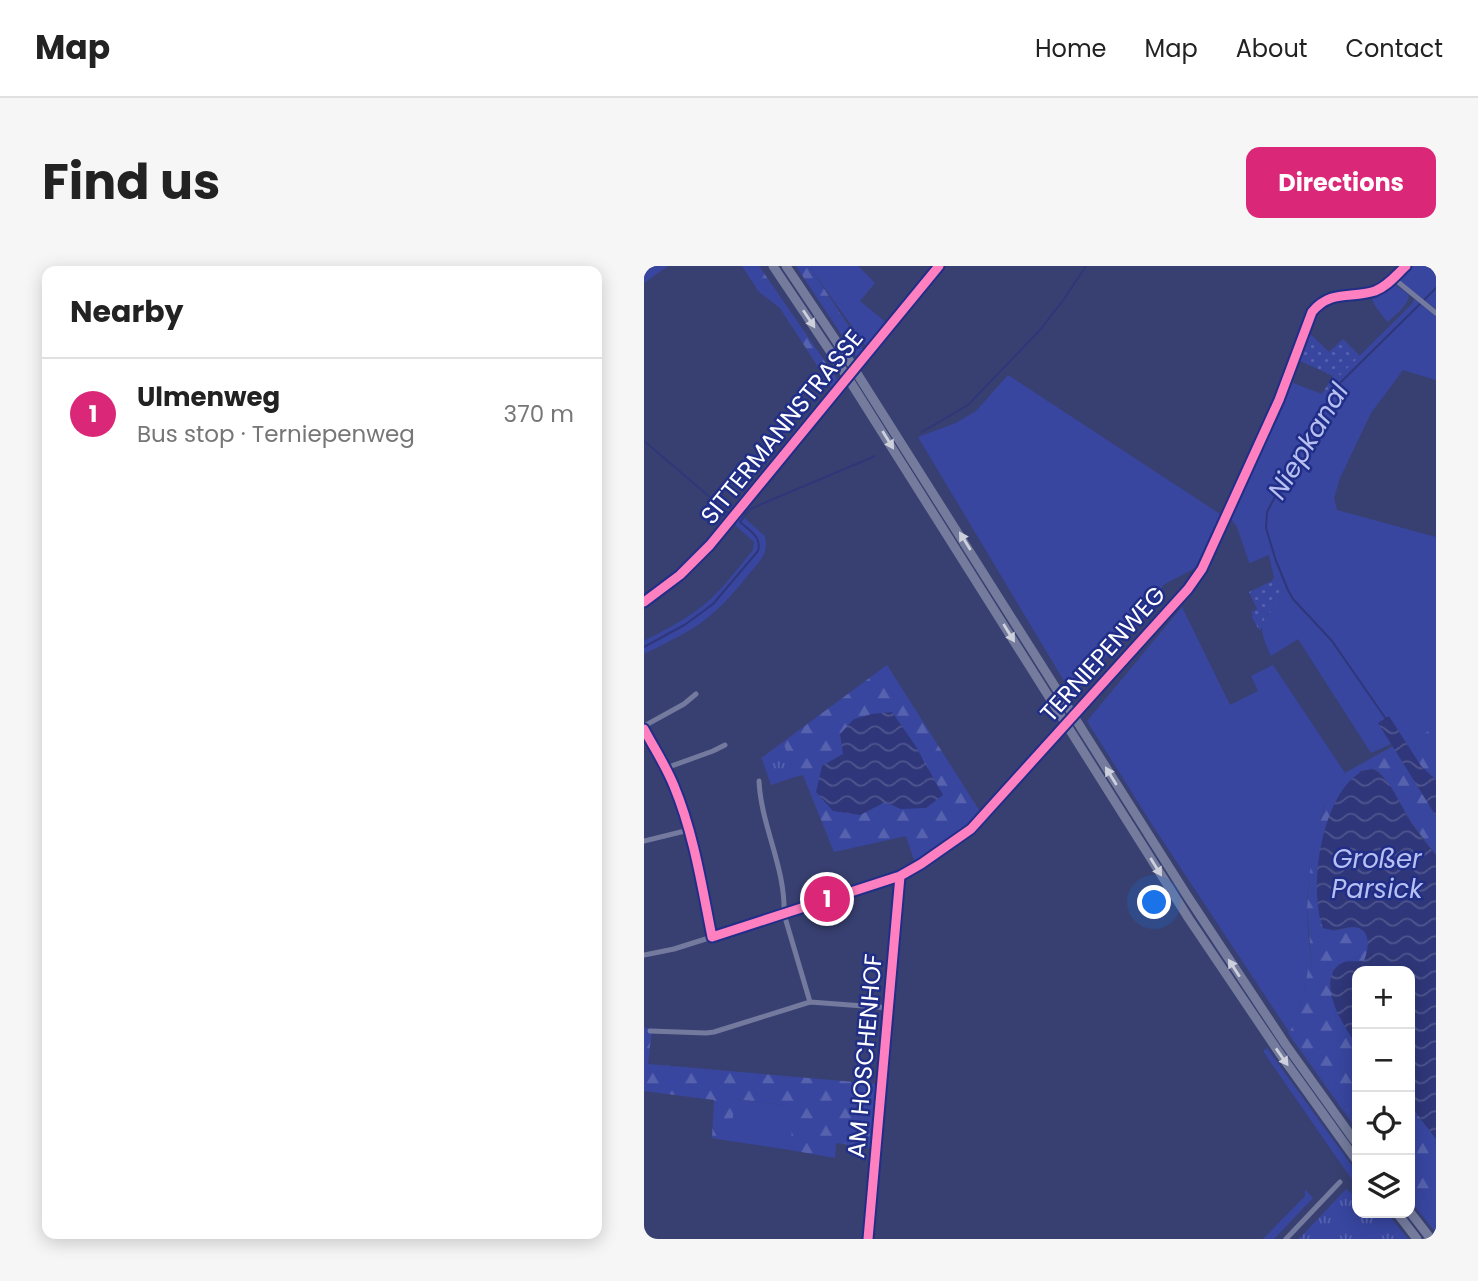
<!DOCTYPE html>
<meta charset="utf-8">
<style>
:root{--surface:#fff;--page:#f6f6f6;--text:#222;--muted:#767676;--line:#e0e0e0;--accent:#db2777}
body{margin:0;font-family:Poppins,sans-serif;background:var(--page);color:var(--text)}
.controls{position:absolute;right:21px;bottom:21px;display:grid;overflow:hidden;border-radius:14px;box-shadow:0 4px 18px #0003}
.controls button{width:63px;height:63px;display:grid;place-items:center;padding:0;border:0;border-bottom:2px solid var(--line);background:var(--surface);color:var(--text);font:35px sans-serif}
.you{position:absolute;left:511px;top:637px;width:24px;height:24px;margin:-18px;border:5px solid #fff;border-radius:50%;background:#1a73e8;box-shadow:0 0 0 10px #1a73e833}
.badge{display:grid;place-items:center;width:46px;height:46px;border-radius:50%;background:var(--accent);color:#fff;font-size:23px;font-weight:700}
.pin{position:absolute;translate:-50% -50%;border:4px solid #fff;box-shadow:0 2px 7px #0006}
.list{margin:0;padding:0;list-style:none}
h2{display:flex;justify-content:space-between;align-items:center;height:91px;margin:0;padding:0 28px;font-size:30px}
h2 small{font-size:23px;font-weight:400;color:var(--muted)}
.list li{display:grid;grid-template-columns:46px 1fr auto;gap:21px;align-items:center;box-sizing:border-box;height:112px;padding:0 28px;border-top:2px solid var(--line)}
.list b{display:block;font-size:26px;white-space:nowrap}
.list p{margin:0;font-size:23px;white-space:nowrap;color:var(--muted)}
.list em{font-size:23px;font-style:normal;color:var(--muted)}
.icon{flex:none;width:38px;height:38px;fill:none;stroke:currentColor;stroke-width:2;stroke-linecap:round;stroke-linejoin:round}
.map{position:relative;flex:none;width:792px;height:973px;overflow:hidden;border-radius:14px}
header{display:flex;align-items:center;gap:42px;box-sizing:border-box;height:98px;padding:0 35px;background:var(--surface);border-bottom:2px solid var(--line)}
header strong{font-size:33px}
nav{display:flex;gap:38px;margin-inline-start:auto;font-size:24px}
.intro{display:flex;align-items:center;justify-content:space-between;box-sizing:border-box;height:168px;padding:0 42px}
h1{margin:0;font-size:49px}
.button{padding:18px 32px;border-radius:14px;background:var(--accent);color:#fff;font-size:24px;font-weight:700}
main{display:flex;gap:42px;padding:0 42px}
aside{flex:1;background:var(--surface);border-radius:14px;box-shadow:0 4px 18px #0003}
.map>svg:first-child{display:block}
</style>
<header>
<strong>Map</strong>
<nav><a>Home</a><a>Map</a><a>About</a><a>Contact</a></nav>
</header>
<div class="intro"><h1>Find us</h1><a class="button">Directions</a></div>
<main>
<aside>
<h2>Nearby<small></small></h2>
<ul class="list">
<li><span class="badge">1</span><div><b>Ulmenweg</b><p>Bus stop · Terniepenweg</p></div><em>370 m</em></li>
</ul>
</aside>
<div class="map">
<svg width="792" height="973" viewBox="0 0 792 973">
<defs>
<pattern id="forest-firs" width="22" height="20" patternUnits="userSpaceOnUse" patternTransform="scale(1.75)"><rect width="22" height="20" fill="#3846a0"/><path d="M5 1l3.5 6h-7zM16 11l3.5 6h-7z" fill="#5662ae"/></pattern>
<pattern id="park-tufts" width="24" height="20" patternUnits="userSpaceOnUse" patternTransform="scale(1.75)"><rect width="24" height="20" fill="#3846a0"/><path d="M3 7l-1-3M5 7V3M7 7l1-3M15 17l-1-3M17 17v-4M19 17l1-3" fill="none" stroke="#5662ae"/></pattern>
<pattern id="garden-dots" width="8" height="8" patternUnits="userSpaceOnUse" patternTransform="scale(1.75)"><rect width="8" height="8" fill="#3846a0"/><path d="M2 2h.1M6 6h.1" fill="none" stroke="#5662ae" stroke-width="1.8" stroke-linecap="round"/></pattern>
<pattern id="water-waves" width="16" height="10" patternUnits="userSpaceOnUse" patternTransform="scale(1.75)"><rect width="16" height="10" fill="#2f377a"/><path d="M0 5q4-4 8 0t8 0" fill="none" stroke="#4e558e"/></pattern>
</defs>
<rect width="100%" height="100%" fill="#384071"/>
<path fill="#3846a0" d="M 0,0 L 24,0 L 0,17 Z
M 165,0 L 214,0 L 231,17 L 216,35 L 244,58 L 224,83 Z
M 766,0 L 792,0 L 792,43 L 756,15 L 755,11 Z
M 750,18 L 765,29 C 764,40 752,48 744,56 C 737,48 728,38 727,28 Z
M 770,33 L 792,50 L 792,114 L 759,104 L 727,147 L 696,212 L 690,232 L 693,244 L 792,271 L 792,470 L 785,465 L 765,482 L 745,451 L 735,458 L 747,478 L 727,487 L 654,373 L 627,390 C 611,356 617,355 641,330 L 630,311 L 625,289 L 606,297 L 605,296 L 593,261 L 587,253 L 586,244 L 644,115 L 681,129 L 696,109 L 768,38 Z
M 364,109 L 579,250 L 551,302 L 519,319 L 512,340 L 467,385 L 429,430 L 274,171 L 312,157 L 332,145 Z
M 97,249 L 121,270 C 125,288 116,295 105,308 C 90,327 74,345 54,359 C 37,370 18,379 0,388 L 0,375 C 21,364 43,353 61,338 C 80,322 94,302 109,284 L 110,276 L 90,258 Z
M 538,341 L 586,439 L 614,425 L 607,410 L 629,399 L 701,507 C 680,529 677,548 672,576 C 668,598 663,619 663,642 C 663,661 666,682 668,702 L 664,704 L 660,729 L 646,766 L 713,858 L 713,864 L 644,767 L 645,766 L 509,560 L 443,455 Z
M 623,782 L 713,907 L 713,921 L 619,785 Z
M 90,833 L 151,840 L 146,884 L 86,875 Z
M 766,913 L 792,946 L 792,967 L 766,934 Z
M 661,923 L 669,932 L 630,973 L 619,973 L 661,930 Z
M 730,947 L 743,947 L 764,973 L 752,973 Z"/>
<path fill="url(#forest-firs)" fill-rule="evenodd" d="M 98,0 L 115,0 L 195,116 L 189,124 L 136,42 L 115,26 Z
M 152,0 L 165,0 L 216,77 L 219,84 L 213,92 Z
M 243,399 L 335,544 L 324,558 L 271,597 L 262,570 L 190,586 L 159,509 L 151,511 L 139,476 ZM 199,488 L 257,543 L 241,536 L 216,549 L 178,500 Z
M 785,464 L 792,470 L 792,514 L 777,500 L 765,482 Z
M 749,480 L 792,550 L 792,589 L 767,556 L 747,521 L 735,506 L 729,503 L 716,505 L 688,665 C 695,664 704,661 711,661 C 729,663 725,684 720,695 C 706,697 699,693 689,705 L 708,772 L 713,778 L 713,858 L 646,766 L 660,729 L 664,703 L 668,701 L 663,642 L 666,605 L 675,559 L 684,528 L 690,518 L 701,507 Z
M 0,762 L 8,762 L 4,798 L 234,818 L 228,882 L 192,877 L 191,892 L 146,884 L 150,840 L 91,833 L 86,875 L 68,872 L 70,834 L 0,825 Z
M 766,839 L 792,873 L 792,946 L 766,913 Z"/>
<path fill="url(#park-tufts)" d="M 139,476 L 151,511 L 127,519 L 118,493 L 116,493 Z
M 702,923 L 713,932 L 713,947 L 730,947 L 752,973 L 655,973 Z"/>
<path fill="url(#garden-dots)" d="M 662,64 L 685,86 L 699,73 L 716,90 L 696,109 L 681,129 L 678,128 L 689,110 L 652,93 Z
M 630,311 L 641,330 L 621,351 L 617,363 L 615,364 L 608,351 L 609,349 L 607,346 L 613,343 L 605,326 L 628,315 Z"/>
<path fill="url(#water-waves)" d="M 248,446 L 271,479 L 299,529 L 282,542 L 257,543 L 241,536 L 216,549 L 189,545 L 172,526 L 178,500 L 199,488 L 196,468 L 210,453 L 228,448 Z
M 745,450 L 777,500 L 792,514 L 792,550 L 734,457 Z
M 729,503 C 748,514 756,540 768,558 C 775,569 783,579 792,589 L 792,873 L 766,839 L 766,705 L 713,705 L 713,778 C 699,762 670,712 698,697 C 704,694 712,696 720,695 C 726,681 727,660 707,661 C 696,662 690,666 679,662 C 664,623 677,533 714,508 C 718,504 724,504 729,503 Z"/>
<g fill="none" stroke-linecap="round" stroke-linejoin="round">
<path stroke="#2f377a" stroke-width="2" d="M 780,34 L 792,22
M 278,166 L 324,139 L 396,64 L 420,33 L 442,0
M 0,175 L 87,249
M 0,381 L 42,358 L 69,338 L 114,285 C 118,271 106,265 96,256 L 106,243 L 231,190
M 742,453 L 688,375 L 649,333 L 644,324 L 632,295 L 622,262 L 623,246 L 661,174 L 685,133 L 697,116 L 776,38"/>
<path stroke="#747a9e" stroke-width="5" d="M 749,12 L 792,47
M 210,103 L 295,0
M 0,336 L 36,309 L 66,279 L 204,110
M 441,437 L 544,323 L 558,303 L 635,134 L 668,46 C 687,23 707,33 731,25 C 744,20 752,9 762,0
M 0,460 L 40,438 L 52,428
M 0,463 C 10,482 22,500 30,520 C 50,568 58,621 68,671
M 22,502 L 69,485 L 81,479
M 115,515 C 117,560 142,602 140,648 L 166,736
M 0,575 L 45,564
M 0,689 L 30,683 L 68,671 L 264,606 L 327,563 L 410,470
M 6,765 L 62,767 L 70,766 L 166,736 L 246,742
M 224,973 L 256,610
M 642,973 L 696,916"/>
<path stroke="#747b9c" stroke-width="9" d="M 129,0 L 200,106
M 142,0 L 207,97
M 214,109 L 544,631 L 642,779 L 713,878
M 207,117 L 545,653 L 634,785 L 713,895
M 766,946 L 787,973
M 753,947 L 773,973"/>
<path stroke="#747a9e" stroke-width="5" d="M 410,470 L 441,437"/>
<path stroke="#747b9c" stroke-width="9" d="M 207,97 L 214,109
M 200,106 L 207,117"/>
<defs>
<path id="cycleway" d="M 0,336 L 36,309 L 66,279 L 295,0
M 0,463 C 10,482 22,500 30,520 C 50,568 58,621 68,671 L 256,610 L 277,598 L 327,563 L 544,323 L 558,303 L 635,134 L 668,46 C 687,23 707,33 731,25 C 744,20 752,9 762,0
M 224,973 L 256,610"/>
</defs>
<use href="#cycleway" stroke="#212e88" stroke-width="13"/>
<use href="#cycleway" stroke="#ff80c0" stroke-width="9"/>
</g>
<defs><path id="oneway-solid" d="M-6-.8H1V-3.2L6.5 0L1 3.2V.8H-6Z" transform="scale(1.75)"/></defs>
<g fill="#ced1dc">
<use href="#oneway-solid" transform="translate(165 53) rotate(56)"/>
<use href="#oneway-solid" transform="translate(244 174) rotate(58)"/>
<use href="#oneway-solid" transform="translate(321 275) rotate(-122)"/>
<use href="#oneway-solid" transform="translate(365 367) rotate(58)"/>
<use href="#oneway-solid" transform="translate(467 510) rotate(-122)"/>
<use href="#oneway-solid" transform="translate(512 601) rotate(58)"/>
<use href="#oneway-solid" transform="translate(590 702) rotate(-123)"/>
<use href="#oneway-solid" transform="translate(638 791) rotate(55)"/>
</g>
<g text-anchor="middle" stroke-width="5" stroke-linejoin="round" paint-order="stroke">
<g font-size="24" fill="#fff" stroke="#212e88">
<text transform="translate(138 161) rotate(-51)" y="8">SITTERMANNSTRASSE</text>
<text transform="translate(459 388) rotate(-48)" y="8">TERNIEPENWEG</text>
<text transform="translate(221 790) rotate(-85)" y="8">AM HOSCHENHOF</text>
</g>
<g font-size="26" font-style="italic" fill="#b8c0f1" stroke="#212e88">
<text transform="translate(664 175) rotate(-59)" y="9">Niepkanal</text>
<text x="733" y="602">Großer<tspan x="733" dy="30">Parsick</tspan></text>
</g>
</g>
</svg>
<div class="controls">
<button>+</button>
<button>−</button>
<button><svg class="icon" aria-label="locate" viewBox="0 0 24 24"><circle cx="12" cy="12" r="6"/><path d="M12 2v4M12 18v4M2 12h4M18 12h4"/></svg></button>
<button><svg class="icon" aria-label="layers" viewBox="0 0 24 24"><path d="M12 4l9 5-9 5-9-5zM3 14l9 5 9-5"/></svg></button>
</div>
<div class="you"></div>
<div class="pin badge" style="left:183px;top:633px">1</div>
</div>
</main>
